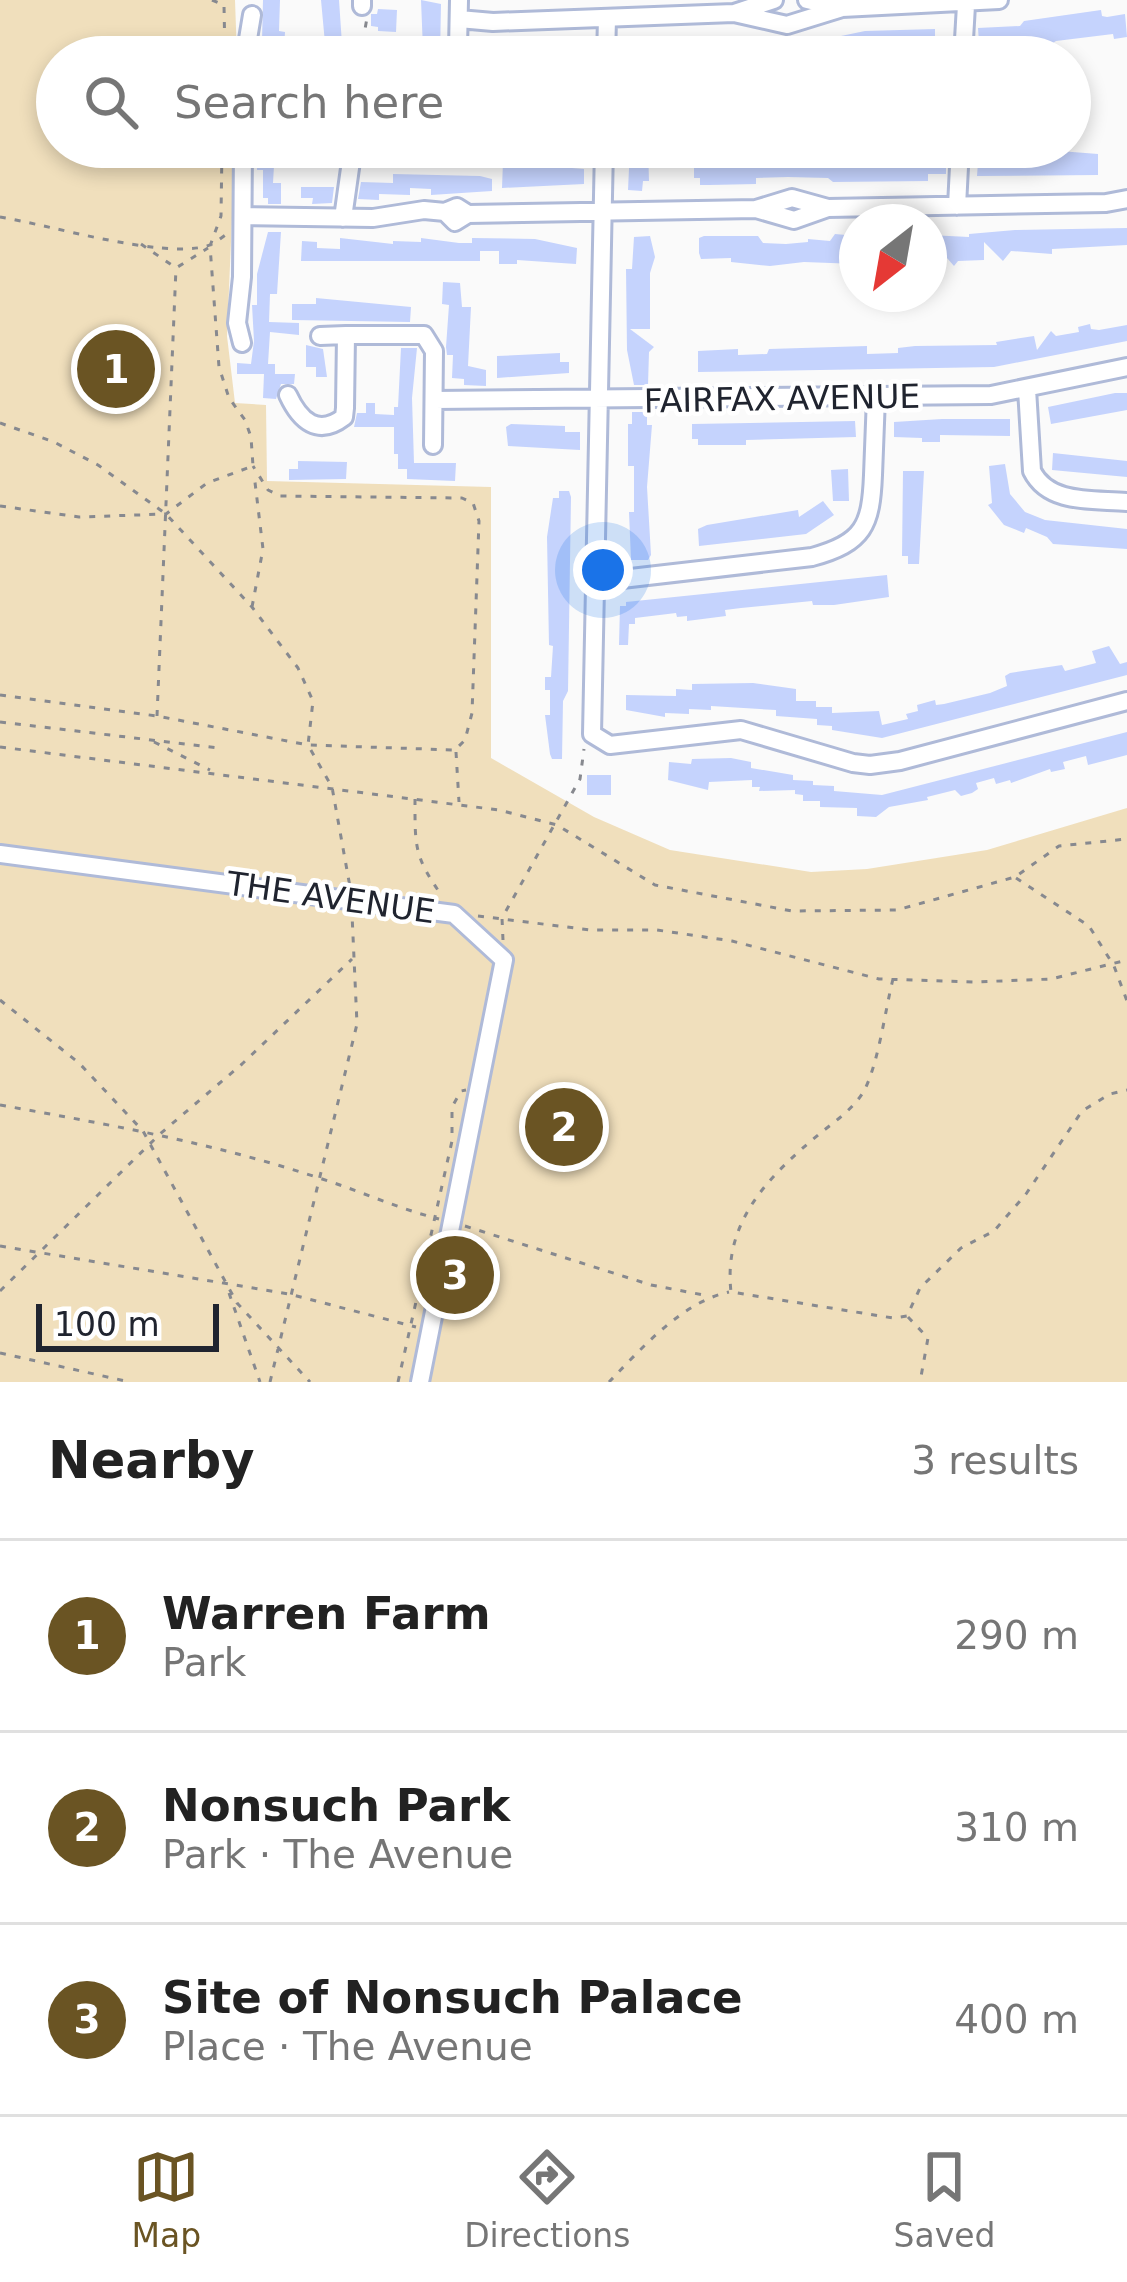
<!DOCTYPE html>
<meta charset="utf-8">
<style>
:root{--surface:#fff;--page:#f2f2f2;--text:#222;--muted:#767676;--line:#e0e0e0;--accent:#6a5423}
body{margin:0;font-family:"DejaVu Sans",sans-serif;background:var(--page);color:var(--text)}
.compass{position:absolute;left:839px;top:204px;width:108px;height:108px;border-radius:50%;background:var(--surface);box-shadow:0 6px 18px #0003;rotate:211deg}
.scale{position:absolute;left:36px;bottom:30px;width:183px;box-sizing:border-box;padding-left:12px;border:6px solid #20242f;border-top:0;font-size:33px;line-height:42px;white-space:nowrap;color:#20242f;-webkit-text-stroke:9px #fff;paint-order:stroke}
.you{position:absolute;left:603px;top:570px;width:42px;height:42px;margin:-30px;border:9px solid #fff;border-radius:50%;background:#1a73e8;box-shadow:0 0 0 18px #1a73e833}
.badge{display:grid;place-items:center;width:78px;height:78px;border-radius:50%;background:var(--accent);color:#fff;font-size:39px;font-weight:700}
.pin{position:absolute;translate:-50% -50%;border:6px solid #fff;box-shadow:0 3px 12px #0006}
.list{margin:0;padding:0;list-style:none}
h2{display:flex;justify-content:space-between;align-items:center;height:156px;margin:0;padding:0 48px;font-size:51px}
h2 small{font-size:39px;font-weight:400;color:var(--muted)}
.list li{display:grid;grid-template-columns:78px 1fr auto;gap:36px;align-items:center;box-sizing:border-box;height:192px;padding:0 48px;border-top:3px solid var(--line)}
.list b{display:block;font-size:45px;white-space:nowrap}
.list p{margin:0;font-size:39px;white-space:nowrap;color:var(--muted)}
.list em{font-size:39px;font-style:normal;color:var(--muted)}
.icon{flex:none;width:66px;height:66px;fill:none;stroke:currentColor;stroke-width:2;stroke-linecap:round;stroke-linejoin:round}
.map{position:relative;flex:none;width:1127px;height:1382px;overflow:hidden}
.search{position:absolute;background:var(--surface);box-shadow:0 6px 18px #0003;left:36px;right:36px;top:36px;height:132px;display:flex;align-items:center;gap:30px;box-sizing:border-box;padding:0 42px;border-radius:66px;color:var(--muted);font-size:45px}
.sheet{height:732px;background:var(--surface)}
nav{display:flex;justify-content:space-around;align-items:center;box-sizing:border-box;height:168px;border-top:3px solid var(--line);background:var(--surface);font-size:33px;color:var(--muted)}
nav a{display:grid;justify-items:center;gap:6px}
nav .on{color:var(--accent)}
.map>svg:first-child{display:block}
</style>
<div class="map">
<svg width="1127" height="1382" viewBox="0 0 1127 1382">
<rect width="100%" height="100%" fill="#fafafa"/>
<path fill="#f0dfbc" d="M 0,0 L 235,0 L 237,57 L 57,57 L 57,147 L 235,147 L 227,336 L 235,403 L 266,405 L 267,481 L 491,487 L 491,758 L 594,817 L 670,850 L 811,872 L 867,869 L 987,850 L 1127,808 L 1127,1382 L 0,1382 Z"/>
<path fill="#c5d3fd" d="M 263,0 L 280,0 L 279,31 L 285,32 L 284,54 L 267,53 L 267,40 L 262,40 Z
M 321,0 L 339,0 L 342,44 L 357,44 L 357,56 L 326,54 Z
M 421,0 L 441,4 L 440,57 L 426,57 L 423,50 Z
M 378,9 L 397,10 L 396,32 L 378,31 L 378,27 L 371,26 L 371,14 L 377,14 Z
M 1101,10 L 1102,16 L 1107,17 L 1125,14 L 1127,37 L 1114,39 L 1113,34 L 1056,41 L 1036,54 L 1035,48 L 991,50 L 990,42 L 979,43 L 978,28 L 1020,26 L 1024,21 Z
M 935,29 L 935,51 L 880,48 L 880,54 L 859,57 L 781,57 L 781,50 L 815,47 L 815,43 L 837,42 L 841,36 L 865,31 Z
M 708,37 L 708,43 L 767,43 L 769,57 L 694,57 L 693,40 Z
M 536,44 L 567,49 L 567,57 L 474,57 L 474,45 Z
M 630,147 L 648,147 L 649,181 L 643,181 L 642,191 L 628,190 Z
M 257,148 L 275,148 L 273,183 L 281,183 L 281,204 L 268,204 L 268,198 L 263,198 L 263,170 L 257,170 Z
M 1047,150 L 1098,154 L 1098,175 L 977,176 L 978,162 L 984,162 L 985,155 L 1002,155 L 1002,151 L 1047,154 Z
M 860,152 L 860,160 L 946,159 L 946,174 L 928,174 L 928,181 L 833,182 L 828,178 L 788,177 L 756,178 L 756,184 L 709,185 L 700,185 L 700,178 L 694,178 L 694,157 L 759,162 L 758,155 L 814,154 L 824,159 L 854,158 Z
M 503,161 L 572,163 L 572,168 L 584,169 L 584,184 L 502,188 Z
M 393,174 L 480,176 L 492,179 L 492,191 L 431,195 L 431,189 L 410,188 L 410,195 L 379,194 L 379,200 L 358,199 L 361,182 L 393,183 Z
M 301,187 L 334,187 L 332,203 L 312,204 L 313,198 L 301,198 Z
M 1127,228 L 1127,245 L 1052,249 L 1052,254 L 1011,251 L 1003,261 L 984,242 L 984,260 L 958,261 L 954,266 L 947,258 L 929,254 L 929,235 L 969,237 L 969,234 L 1015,230 Z
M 268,232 L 281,232 L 277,294 L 270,294 L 269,322 L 299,323 L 299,335 L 270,332 L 268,364 L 275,364 L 275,374 L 295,374 L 294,384 L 281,384 L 276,399 L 263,398 L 264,374 L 237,374 L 237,363 L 251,364 L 254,341 L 252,305 L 257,305 L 257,274 Z
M 835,234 L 857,236 L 857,264 L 804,262 L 770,266 L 731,262 L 731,258 L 701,259 L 699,253 L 699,238 L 704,236 L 758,236 L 763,243 L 786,244 L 808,242 L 808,239 L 830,241 Z
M 650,236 L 655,257 L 650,273 L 650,329 L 630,329 L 654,347 L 649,352 L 648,385 L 634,385 L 627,350 L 626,269 L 632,269 L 634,237 Z
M 340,238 L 393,244 L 393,241 L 421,242 L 421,238 L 459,243 L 472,243 L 472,238 L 535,239 L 577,248 L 576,264 L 517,260 L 517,264 L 499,264 L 499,251 L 480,251 L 480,261 L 301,261 L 302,241 L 317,242 L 317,248 L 340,249 Z
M 443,282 L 460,283 L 462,307 L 471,307 L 468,366 L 486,370 L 486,386 L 464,385 L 464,379 L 452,378 L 453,355 L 447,355 L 446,347 L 449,305 L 442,304 Z
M 316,298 L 411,307 L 410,322 L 292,320 L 292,304 L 316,304 Z
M 1090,324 L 1091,329 L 1099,330 L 1127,325 L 1127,341 L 994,367 L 698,372 L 698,351 L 738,349 L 738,355 L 767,354 L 769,349 L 867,346 L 867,354 L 898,353 L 898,348 L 915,346 L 997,345 L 996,342 L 1034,336 L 1037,350 L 1051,331 L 1056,336 L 1079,332 L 1078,327 Z
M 306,345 L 323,349 L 327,377 L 316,377 L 316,367 L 306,367 Z
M 401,348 L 417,348 L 412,398 L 414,463 L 456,463 L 455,481 L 407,479 L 407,469 L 398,469 L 398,454 L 394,454 L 394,427 L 354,427 L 357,413 L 366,413 L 366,403 L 375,403 L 375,414 L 394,415 L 394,407 L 398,407 Z
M 560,353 L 560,362 L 569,362 L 569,373 L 497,378 L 497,356 Z
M 1115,393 L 1127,393 L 1127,410 L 1051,424 L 1048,407 Z
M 632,412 L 647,412 L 647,425 L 652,425 L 647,487 L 651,555 L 648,560 L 631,560 L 629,512 L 634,512 L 634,466 L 628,466 L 628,424 L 632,424 Z
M 942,419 L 1010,419 L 1010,436 L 940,435 L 940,442 L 922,442 L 922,438 L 894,437 L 894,422 Z
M 855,421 L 856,437 L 746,440 L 746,445 L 698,445 L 698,439 L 692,439 L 692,424 Z
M 511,424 L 565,426 L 565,432 L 580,432 L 580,450 L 508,446 L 506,427 Z
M 1053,453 L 1127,461 L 1127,477 L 1052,470 Z
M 298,461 L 347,462 L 346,479 L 289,480 L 289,469 L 298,469 Z
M 1005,464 L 1010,494 L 1025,512 L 1045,520 L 1127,529 L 1127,549 L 1053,544 L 1047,537 L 1026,528 L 1024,533 L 1004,525 L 988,505 L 992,503 L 989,466 Z
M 848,469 L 849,501 L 833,501 L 831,470 Z
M 903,471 L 924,471 L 919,564 L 908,564 L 908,556 L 902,556 Z
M 559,491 L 569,491 L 571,497 L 568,691 L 563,701 L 562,759 L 552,759 L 550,754 L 545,715 L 550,715 L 550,690 L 545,690 L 545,677 L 551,677 L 553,646 L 549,645 L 547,537 L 553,498 L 559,498 Z
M 823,501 L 834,515 L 806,534 L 699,546 L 698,529 L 707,525 L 798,510 L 799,517 Z
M 887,575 L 889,597 L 834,605 L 813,605 L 812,601 L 741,608 L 725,610 L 726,616 L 687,621 L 687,616 L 677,617 L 676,613 L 635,618 L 635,624 L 629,624 L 628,645 L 619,645 L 620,606 L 626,606 L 626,602 Z
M 1109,646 L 1120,664 L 1127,662 L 1127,675 L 882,738 L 832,730 L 832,726 L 817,725 L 817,719 L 776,716 L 776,710 L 711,706 L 711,710 L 689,709 L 689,714 L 665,713 L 665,717 L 626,710 L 626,695 L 676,696 L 676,689 L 692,690 L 692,684 L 753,683 L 796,689 L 796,701 L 816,701 L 816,707 L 832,707 L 832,713 L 879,711 L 882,725 L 908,719 L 906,714 L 918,711 L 917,705 L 935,700 L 936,705 L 944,704 L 990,693 L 1007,686 L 1005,676 L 1010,673 L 1062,665 L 1065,671 L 1096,663 L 1092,651 Z
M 1127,732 L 1127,755 L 1088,765 L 1086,756 L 1063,762 L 1065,769 L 1051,772 L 1050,769 L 1011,783 L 1010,780 L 996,784 L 994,778 L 976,783 L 978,789 L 972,793 L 961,796 L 955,790 L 927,797 L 928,800 L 889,807 L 876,817 L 857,816 L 857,808 L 820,807 L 820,801 L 803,801 L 803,795 L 795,794 L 795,790 L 759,791 L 760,787 L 752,787 L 752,780 L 709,782 L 708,790 L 668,780 L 669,762 L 691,764 L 692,759 L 731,758 L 751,762 L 751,768 L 793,775 L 793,780 L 813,781 L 813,785 L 834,786 L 834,791 L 882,795 Z
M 587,775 L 611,775 L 611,795 L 587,795 Z"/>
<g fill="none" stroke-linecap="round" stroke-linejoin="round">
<defs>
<path id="minor" d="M 774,0 L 734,13 L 787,25 L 842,8
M 807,0 L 842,8 L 999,0
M 362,6 L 362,0
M 459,19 L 493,22 L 734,13
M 458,49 L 459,0
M 245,57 L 252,15
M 606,57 L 607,19
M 963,57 L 966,5
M 604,147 L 592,734 L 610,745 L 741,730 L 853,763 L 870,765 L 900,761 L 1127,701
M 957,206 L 960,147
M 756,209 L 794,220 L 828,208 L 1106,203 L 1127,199
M 468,214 L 457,207 L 445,212 L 455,222 L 468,214 L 756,209 L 792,198 L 828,208
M 243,216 L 373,218 L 424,210 L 445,212
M 343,218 L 353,147
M 320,336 L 346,335
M 242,343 L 237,323 L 242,277 L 243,147
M 1027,389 L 1032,471 C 1049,505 1094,499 1127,502
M 288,395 C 300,421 318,437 344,417 L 345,408 L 346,335 L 424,335 L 434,351 L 433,445
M 434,400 L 991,395 L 1127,367
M 596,582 L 812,557 C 864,543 871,525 873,475 C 874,449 875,423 876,397
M 0,854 L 454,914 L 504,960 L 420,1382"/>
</defs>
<use href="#minor" stroke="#afbad8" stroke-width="22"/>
<path stroke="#87898f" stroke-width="3" stroke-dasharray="6 9" stroke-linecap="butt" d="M 212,0 L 224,5 L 225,57
M 360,57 L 367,18
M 0,217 C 50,225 161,259 207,246 C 215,244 223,236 230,232
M 141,244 L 176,268 L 208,248
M 0,423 L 54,442 L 98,465 L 166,514 L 252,607 L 298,668 L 313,701 L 308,745 L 332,787 L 350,887
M 0,506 L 79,517 L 166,514 L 207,483 L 253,466 L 251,437 L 245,420 L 229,398 L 219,367 L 210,246 L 221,216 L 222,147
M 252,607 L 263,549 L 254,474
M 0,695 L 157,716 L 308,745 L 455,750 L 465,740 L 472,713 L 479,521 L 473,503 L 462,498 L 280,496 L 268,490 L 253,466
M 157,716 L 176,268
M 0,722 L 219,748
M 154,742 L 210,770
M 0,747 L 499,810 L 557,825 L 655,885 L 792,911 L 897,910 L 1015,877 L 1059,846 L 1127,839
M 456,752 L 459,802
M 415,799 C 415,847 414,856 442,896
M 1016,878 L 1089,926 L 1114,966 L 1127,1001
M 478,916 L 591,930 L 657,930 L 732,941 L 879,979 L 974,982 L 1051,979 L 1127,960
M 503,940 L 502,918 L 580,779 L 584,749
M 893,979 C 885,1011 879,1060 865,1089 C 855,1108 834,1122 818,1135 C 768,1177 723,1222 731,1292 L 893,1318 L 907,1316 L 920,1288 L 961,1248 L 994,1231 L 1026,1194 L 1082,1111 L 1110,1094 L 1127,1090
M 0,1000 L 79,1063 L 143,1131 L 237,1303 L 310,1382
M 0,1105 C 106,1124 213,1143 316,1177 C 358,1190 396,1208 439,1219
M 465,1226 L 651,1285 L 709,1296
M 0,1246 L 289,1294 L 416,1327
M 0,1291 L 160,1134 L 242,1064 L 352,959
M 229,1293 L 260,1382
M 908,1317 L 928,1338 L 920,1382
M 0,1353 L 130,1382
M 270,1382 L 357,1024 L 352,914
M 398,1382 L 452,1141 L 452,1107 L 461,1091 L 466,1090
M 609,1382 C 642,1348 682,1302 729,1292"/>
<use href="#minor" stroke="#fff" stroke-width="16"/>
</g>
<g text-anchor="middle" stroke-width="9" stroke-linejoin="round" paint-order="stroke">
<g font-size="33" fill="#20242f" stroke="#fff">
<text transform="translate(782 398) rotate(-1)" y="12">FAIRFAX AVENUE</text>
<text transform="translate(331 897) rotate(8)" y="12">THE AVENUE</text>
</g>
</g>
</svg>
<svg class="compass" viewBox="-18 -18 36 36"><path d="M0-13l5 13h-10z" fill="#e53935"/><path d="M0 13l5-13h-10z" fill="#767676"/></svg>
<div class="scale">100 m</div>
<div class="you"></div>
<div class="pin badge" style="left:116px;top:369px">1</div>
<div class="pin badge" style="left:564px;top:1127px">2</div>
<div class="pin badge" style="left:455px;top:1275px">3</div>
<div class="search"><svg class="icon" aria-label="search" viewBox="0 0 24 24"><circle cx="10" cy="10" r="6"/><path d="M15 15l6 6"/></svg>Search here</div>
</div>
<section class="sheet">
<h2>Nearby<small>3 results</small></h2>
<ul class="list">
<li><span class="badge">1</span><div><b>Warren Farm</b><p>Park</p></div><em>290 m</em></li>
<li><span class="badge">2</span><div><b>Nonsuch Park</b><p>Park · The Avenue</p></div><em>310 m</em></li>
<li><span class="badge">3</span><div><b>Site of Nonsuch Palace</b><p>Place · The Avenue</p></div><em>400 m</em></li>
</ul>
</section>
<nav>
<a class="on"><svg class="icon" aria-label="map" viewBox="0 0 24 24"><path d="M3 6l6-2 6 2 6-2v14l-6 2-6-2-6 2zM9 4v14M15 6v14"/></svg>Map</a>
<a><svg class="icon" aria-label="directions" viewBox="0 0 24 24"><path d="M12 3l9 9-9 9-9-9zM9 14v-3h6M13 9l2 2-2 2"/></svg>Directions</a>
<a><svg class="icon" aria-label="saved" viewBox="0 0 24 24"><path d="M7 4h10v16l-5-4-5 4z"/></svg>Saved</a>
</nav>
